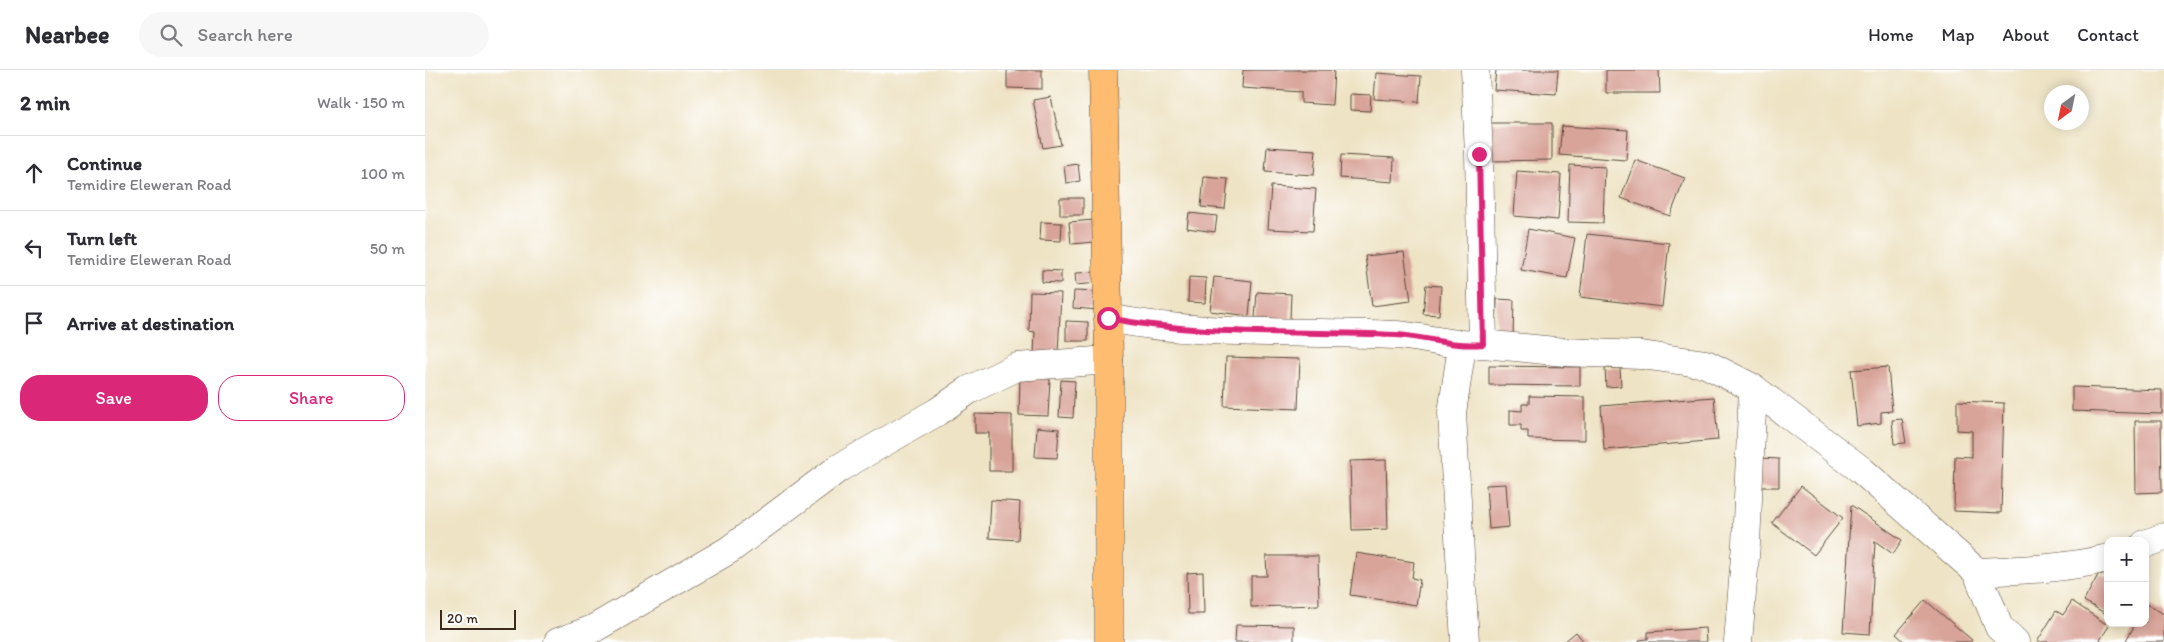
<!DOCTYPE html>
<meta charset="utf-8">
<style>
:root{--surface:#fff;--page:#f7f7f7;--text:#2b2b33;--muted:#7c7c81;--line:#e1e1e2;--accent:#db2777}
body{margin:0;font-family:Itim,sans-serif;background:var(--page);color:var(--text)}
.controls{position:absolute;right:15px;bottom:15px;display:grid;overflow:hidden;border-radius:10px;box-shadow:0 2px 12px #0003}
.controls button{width:45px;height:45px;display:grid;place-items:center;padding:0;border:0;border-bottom:1px solid var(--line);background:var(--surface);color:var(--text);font:25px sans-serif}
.compass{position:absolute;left:1619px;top:15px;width:45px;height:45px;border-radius:50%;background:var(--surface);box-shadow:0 2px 12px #0003;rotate:213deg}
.scale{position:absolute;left:15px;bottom:12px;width:76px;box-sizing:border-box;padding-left:5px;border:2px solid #3b2a1e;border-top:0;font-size:14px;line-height:18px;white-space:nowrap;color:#3b2a1e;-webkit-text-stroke:4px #fff;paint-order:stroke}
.stop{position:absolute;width:15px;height:15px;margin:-11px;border:4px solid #db2777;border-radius:50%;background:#fff}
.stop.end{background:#db2777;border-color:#fff;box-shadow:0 1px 5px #0008}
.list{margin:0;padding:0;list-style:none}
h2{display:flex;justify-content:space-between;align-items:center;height:65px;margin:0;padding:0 20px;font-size:21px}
h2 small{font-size:16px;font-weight:400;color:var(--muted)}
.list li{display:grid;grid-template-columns:32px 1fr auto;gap:15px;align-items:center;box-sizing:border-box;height:75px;padding:0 20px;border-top:1px solid var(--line)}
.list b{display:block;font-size:19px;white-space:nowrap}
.list p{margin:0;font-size:16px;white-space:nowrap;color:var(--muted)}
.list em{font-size:16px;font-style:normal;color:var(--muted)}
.actions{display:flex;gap:10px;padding:15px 20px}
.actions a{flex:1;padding:11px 0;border:1px solid var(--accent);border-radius:20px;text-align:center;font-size:18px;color:var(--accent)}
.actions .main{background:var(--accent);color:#fff}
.icon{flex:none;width:28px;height:28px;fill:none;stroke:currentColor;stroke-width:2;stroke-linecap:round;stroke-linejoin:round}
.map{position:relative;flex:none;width:1739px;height:572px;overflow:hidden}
header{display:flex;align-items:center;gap:30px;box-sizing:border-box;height:70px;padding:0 25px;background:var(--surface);border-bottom:1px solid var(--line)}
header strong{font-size:24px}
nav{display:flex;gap:28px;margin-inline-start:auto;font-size:18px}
.search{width:350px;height:45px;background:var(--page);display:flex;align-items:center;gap:12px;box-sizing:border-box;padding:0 18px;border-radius:28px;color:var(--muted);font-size:19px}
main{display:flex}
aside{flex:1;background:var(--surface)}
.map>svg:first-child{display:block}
</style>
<header>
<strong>Nearbee</strong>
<div class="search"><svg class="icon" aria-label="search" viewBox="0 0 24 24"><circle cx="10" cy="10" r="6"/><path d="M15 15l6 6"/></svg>Search here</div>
<nav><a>Home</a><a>Map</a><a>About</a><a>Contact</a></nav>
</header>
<main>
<aside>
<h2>2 min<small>Walk · 150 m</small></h2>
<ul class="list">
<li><svg class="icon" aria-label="ahead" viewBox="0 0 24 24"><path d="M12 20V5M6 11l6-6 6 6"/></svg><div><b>Continue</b><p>Temidire Eleweran Road</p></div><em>100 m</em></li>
<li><svg class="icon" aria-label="left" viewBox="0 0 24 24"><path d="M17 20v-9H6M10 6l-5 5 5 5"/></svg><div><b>Turn left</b><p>Temidire Eleweran Road</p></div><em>50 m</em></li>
<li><svg class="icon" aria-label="arrive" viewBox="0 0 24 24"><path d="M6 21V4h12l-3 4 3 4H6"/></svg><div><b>Arrive at destination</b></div></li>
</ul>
<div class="actions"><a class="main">Save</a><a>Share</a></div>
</aside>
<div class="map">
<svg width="1739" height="572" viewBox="0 0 1739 572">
<rect width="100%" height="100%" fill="#fff"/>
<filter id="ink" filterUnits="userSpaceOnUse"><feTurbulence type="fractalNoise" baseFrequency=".02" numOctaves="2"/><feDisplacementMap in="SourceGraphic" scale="10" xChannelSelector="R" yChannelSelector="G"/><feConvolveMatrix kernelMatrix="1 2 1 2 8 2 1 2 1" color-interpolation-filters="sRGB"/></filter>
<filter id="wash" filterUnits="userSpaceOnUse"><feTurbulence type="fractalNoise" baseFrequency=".0096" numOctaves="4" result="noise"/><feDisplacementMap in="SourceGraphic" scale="20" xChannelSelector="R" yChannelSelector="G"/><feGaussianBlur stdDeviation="1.12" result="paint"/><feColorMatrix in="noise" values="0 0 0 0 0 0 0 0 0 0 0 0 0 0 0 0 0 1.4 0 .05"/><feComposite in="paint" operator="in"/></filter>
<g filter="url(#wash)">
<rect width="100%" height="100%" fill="#eee3c5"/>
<g id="blocks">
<path fill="#d8a398" d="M 582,0 L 617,0 L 617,19 L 582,18 Z
M 818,0 L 909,0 L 907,35 L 876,33 L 876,22 L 817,18 Z
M 1071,0 L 1133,0 L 1131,24 L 1069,20 Z
M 1181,0 L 1234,0 L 1235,23 L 1181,23 Z
M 951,3 L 996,6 L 994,32 L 949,29 Z
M 925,24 L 946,25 L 945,41 L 925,40 Z
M 626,27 L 636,75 L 618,78 L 608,30 Z
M 1066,53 L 1127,53 L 1127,90 L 1066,91 Z
M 1137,56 L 1203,60 L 1201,90 L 1134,85 Z
M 842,77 L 891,80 L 889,105 L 840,102 Z
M 916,85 L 969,88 L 968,112 L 915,108 Z
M 1210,90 L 1260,108 L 1245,146 L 1196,128 Z
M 653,94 L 655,111 L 641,113 L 639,96 Z
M 1145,95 L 1180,97 L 1178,153 L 1143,152 Z
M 1092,101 L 1136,104 L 1133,150 L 1089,146 Z
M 779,107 L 803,109 L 800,139 L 776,137 Z
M 846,116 L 891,119 L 888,161 L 843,159 Z
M 635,128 L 658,128 L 658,145 L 635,145 Z
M 764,143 L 792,146 L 790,162 L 762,158 Z
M 669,150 L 670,172 L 646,174 L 644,152 Z
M 616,152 L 637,153 L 636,171 L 615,170 Z
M 1103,159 L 1150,168 L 1142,208 L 1096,200 Z
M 1162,164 L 1244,173 L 1237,237 L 1155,227 Z
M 979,182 L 986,231 L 947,236 L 940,186 Z
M 617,200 L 636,201 L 636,213 L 617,212 Z
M 671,202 L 673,213 L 651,215 L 650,203 Z
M 764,207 L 781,208 L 780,233 L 763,232 Z
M 789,207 L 827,211 L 824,246 L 785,241 Z
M 1001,215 L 1016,216 L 1014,245 L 998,244 Z
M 649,221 L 676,222 L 675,240 L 648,238 Z
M 605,222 L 636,223 L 633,285 L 609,284 L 610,262 L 604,261 Z
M 832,222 L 866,224 L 865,249 L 830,248 Z
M 1072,229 L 1089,230 L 1088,267 L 1071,266 Z
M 641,251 L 663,252 L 663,271 L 641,271 Z
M 801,287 L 875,289 L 873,339 L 799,336 Z
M 1064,296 L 1155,297 L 1155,316 L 1064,315 Z
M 1463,297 L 1467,341 L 1456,342 L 1456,353 L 1432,356 L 1426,300 Z
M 1180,298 L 1195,298 L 1196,316 L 1181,317 Z
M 595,307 L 625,309 L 623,346 L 594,345 Z
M 636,310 L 650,311 L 648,348 L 634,347 Z
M 1647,317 L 1737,320 L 1737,344 L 1647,341 Z
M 1104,326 L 1160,327 L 1160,370 L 1103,369 L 1103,361 L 1096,361 L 1096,355 L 1085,355 L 1085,340 L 1097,341 L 1097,334 L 1104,334 Z
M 1289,327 L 1293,370 L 1179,380 L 1176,336 Z
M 1532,331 L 1579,333 L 1576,443 L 1529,441 L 1530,386 L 1547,387 L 1547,361 L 1532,360 Z
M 550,344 L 587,345 L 587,401 L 564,401 L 564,363 L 550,363 Z
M 1477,349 L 1481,373 L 1469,374 L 1467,350 Z
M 1710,351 L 1736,351 L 1737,422 L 1711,423 Z
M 612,357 L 634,359 L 632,388 L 610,387 Z
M 1335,388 L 1354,389 L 1354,417 L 1334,417 Z
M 961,390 L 963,459 L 927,460 L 925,391 Z
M 1081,414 L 1084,457 L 1064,459 L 1061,415 Z
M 1376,416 L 1418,448 L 1389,485 L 1347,453 Z
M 566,430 L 595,432 L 593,470 L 564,468 Z
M 1426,435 L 1477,470 L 1468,484 L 1450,471 L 1445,564 L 1418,562 Z
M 931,483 L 989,492 L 987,508 L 995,510 L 991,535 L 925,525 Z
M 841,486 L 893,486 L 894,535 L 826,537 L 826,506 L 842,506 Z
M 778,502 L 779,544 L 763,544 L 762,503 Z
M 1674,503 L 1683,508 L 1683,545 L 1659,531 Z
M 1500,530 L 1547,570 L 1545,572 L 1480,572 L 1471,564 Z
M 1647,531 L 1684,556 L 1675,570 L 1678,572 L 1612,572 L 1631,541 L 1638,545 Z
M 1721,534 L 1739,544 L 1739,572 L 1700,572 L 1711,553 L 1720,553 Z
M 811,555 L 869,556 L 869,572 L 810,572 Z
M 1280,558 L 1281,572 L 1214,572 L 1214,570 L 1223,569 L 1223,562 Z
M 1151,562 L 1159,572 L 1139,572 Z"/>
</g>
</g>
<g filter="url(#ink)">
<use href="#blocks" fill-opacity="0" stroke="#564637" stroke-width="1"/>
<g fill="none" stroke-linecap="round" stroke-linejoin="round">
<defs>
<path id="minor" d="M 683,248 C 778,267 875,260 971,265 C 1001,267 1028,277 1058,274 L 1054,84 L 1050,0
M 1058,274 L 1140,282 L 1216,285 L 1281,294 L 1328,318 L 1435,399 L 1552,502 L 1574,557 L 1590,572
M 1037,276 L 1027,343 L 1040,572
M 1720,474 L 1739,467
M 1552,502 C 1596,500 1639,499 1683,488
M 133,572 L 168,559 L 304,480 L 414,398 L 512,342 L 544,320 L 592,297 L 684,290
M 1313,572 L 1321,474 L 1328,318"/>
<path id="major" d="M 678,0 L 684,290 L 684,572"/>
</defs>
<use href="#minor" stroke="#564637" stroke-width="29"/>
<use href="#major" stroke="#564637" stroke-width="29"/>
<use href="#minor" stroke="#fff" stroke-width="28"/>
<use href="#major" stroke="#fdbc6f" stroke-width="28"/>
</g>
</g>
<g fill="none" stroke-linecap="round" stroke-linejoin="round" filter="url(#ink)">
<path stroke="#db2777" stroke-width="6" d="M 683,248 C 778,267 875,260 971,265 C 1001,267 1028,277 1058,274 L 1054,84"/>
</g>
</svg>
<div class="controls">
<button>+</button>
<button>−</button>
</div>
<svg class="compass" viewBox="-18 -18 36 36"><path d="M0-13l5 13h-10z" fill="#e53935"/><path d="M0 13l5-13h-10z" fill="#7c7c81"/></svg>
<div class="scale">20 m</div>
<div class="stop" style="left:683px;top:248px"></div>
<div class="stop end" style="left:1054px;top:84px"></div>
</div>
</main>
